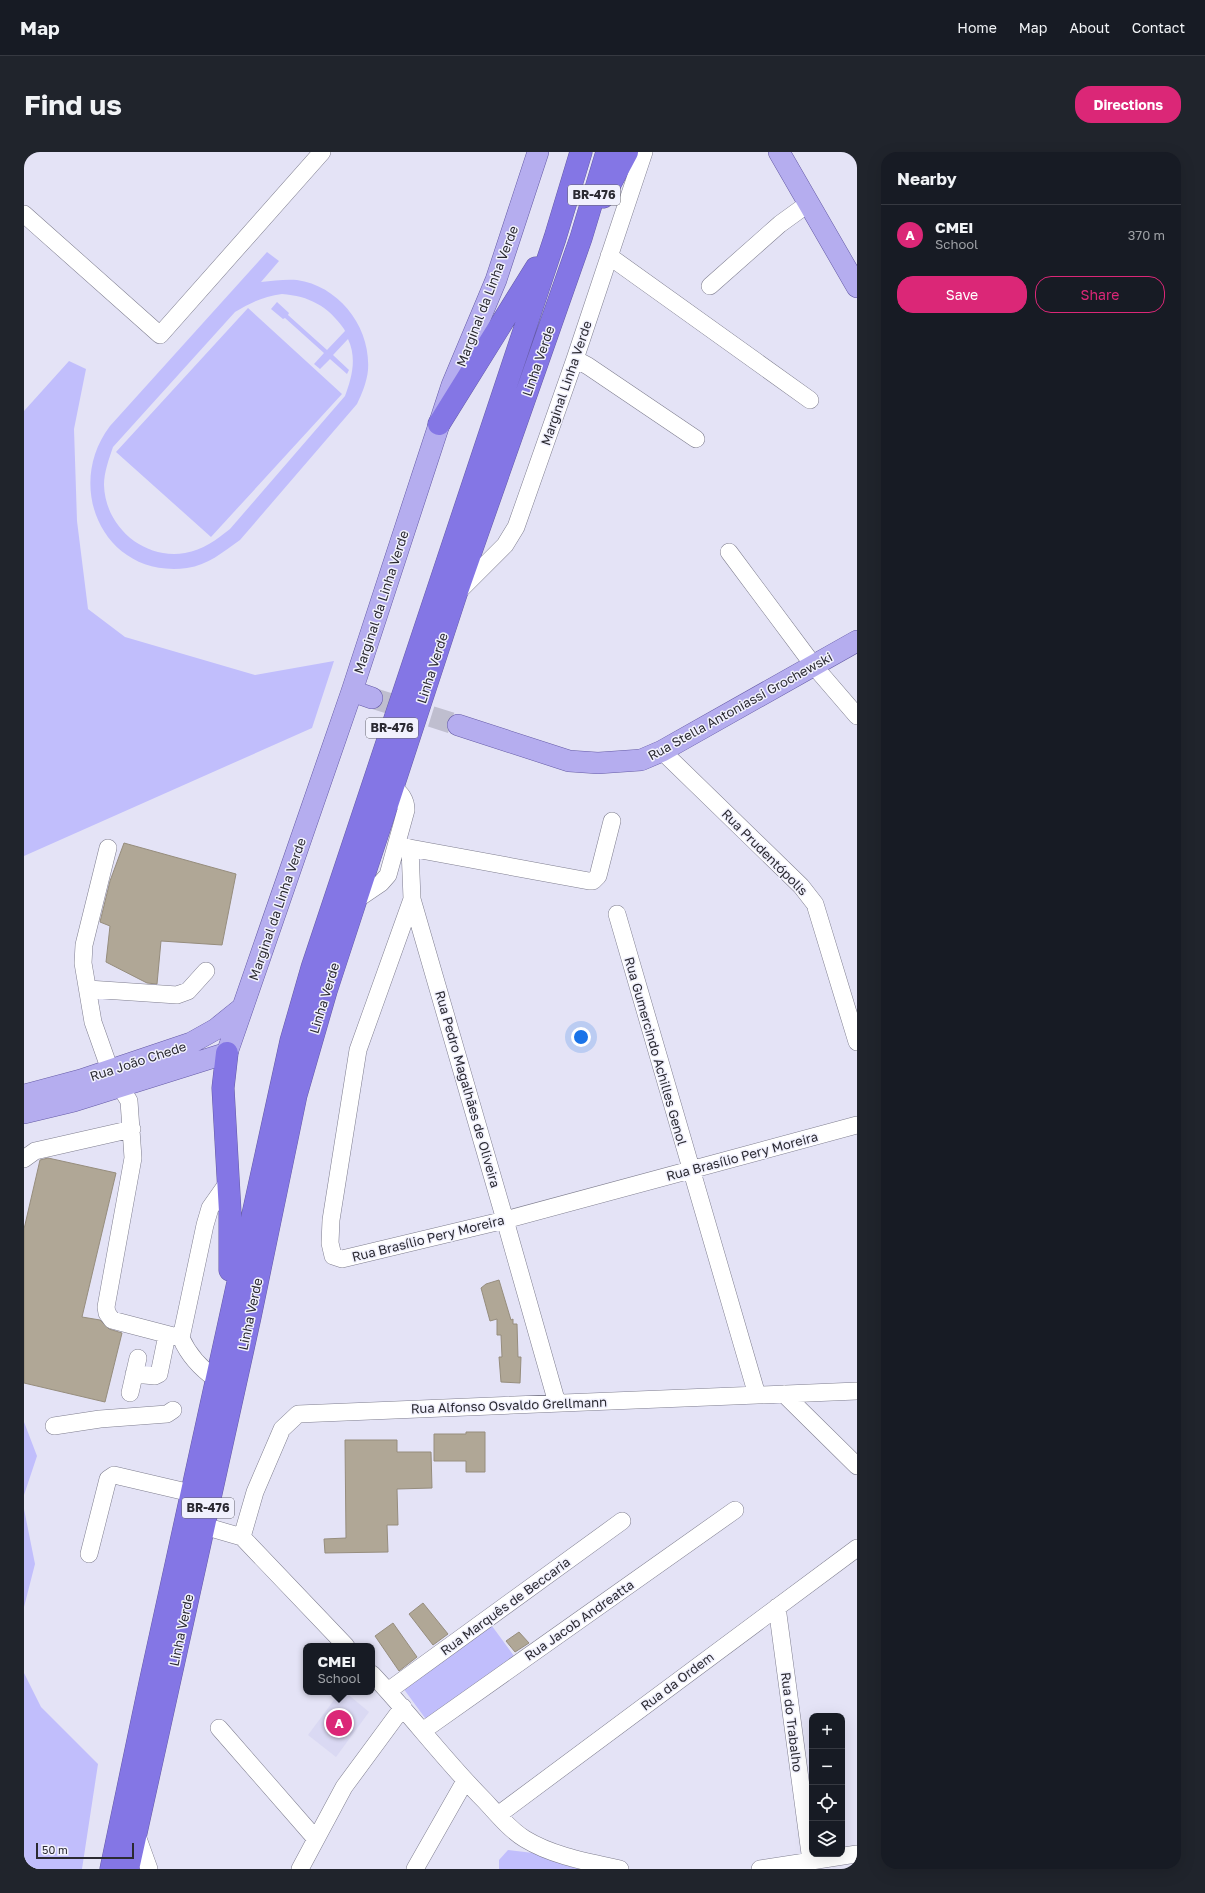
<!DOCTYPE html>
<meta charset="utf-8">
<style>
:root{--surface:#171b24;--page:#20242c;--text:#f1f3f6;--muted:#9ea1a6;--line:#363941;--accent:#db2777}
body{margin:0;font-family:"Golos Text",sans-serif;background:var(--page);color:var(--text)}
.controls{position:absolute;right:12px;bottom:12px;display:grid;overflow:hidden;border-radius:8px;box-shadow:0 4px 16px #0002}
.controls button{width:36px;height:36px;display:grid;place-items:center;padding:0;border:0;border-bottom:1px solid var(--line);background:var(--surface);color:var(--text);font:20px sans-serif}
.scale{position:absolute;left:12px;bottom:10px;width:98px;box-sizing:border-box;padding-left:4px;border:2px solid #2b2a32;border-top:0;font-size:11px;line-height:14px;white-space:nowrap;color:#2b2a32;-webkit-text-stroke:3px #f1f1fd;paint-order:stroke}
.you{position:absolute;left:557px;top:885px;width:14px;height:14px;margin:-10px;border:3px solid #fff;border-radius:50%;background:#1a73e8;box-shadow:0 0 0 6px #1a73e833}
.badge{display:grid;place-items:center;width:26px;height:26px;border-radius:50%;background:var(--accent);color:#fff;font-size:13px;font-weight:700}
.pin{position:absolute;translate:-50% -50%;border:2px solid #fff;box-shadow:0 1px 4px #0006}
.popup{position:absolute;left:279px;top:1491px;width:72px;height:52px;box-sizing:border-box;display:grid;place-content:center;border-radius:8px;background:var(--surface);filter:drop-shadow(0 1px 3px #0005);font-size:13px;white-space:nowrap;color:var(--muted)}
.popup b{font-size:15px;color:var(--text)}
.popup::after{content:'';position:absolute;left:50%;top:100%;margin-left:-8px;border:8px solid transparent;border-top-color:var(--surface)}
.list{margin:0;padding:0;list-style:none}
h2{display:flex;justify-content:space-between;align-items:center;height:52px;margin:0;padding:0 16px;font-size:17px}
h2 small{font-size:13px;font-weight:400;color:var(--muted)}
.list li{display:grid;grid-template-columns:26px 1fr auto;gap:12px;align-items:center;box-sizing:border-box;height:60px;padding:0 16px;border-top:1px solid var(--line)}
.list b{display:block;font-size:15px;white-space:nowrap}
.list p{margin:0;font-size:13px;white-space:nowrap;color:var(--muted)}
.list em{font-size:13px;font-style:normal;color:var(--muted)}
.actions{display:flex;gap:8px;padding:12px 16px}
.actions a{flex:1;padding:9px 0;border:1px solid var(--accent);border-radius:16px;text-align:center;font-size:14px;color:var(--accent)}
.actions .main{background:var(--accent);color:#fff}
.icon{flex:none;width:22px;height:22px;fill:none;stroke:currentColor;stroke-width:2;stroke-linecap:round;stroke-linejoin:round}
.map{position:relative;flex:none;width:833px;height:1717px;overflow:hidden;border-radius:16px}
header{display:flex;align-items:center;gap:24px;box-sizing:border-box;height:56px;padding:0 20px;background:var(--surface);border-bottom:1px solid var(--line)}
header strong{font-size:19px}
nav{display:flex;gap:22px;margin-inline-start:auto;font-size:14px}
.intro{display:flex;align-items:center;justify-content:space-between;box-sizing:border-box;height:96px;padding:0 24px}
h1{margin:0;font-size:28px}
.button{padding:10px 18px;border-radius:16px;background:var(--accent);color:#fff;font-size:14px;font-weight:700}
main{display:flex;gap:24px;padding:0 24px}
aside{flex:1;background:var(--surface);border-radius:16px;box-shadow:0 4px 16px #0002}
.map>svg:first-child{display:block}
</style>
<header>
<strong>Map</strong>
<nav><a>Home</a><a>Map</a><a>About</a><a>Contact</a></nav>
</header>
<div class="intro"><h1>Find us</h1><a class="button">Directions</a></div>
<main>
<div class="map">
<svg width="833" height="1717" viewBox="0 0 833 1717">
<rect width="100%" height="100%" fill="#e4e3f6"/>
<path fill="#dad9f3" d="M 316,1540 L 321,1540 L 345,1560 L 312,1605 L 284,1583 Z"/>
<path fill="#c1befc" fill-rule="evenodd" d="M 243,100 L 255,109 L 237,130 C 249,129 261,127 273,128 C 315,134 347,175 344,218 C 343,229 338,242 333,252 L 216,388 C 199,400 184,413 163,416 C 81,427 39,336 86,274 ZM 258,142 C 285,144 304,154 320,177 L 321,179 L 303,198 L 264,163 L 265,161 L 253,150 L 247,157 L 259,167 L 261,166 L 300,201 L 290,212 L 296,217 L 306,207 L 323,222 L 325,218 L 309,203 L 324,187 C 333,206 328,225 321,244 L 206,377 C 192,388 179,398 161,401 C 119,408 81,374 80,333 C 80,320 85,307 89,295 L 211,160 C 226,151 240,144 258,142 Z
M 224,156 L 318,242 L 187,385 L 92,300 Z
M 45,209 L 62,217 L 50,277 L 53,369 L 64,457 L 101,485 L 231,523 L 310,509 L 288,576 L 0,704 L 0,259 Z
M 0,1270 L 13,1304 L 0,1343 Z
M 0,1357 L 11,1412 L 0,1455 Z
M 468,1474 L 493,1508 L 404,1570 L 379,1536 Z
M 0,1521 L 17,1555 L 74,1612 L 58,1717 L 0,1717 Z
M 484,1698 L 526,1703 L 570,1717 L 475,1717 L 475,1708 Z"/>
<path fill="#b0a796" stroke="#968d7d" d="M 100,691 L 212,722 L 198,793 L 137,789 L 133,832 L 123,831 L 82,810 L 86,774 L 76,770 L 86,729 Z
M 24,1006 L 92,1021 L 58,1165 L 76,1168 L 85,1177 L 98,1181 L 81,1250 L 0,1231 L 0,1077 L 16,1008 Z
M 475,1128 L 487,1168 L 489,1167 L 489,1172 L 493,1172 L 494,1205 L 497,1205 L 496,1231 L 477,1230 L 475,1205 L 478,1205 L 477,1183 L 473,1183 L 473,1167 L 466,1169 L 457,1136 L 462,1132 Z
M 442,1280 L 461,1280 L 461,1320 L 442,1320 L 442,1309 L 410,1309 L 410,1282 L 442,1282 Z
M 321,1288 L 373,1288 L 373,1300 L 407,1300 L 408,1336 L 373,1337 L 374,1373 L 363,1373 L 364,1400 L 301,1401 L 300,1387 L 322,1386 Z
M 399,1451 L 424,1482 L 409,1493 L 385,1462 Z
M 369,1471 L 393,1505 L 375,1519 L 351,1484 Z
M 495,1480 L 505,1491 L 491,1500 L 482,1489 Z"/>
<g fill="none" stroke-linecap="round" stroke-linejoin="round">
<path stroke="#bfbecf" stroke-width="21" stroke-dasharray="21 10" stroke-linecap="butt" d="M 348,546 L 434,573"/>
<defs>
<path id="minor" d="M 0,62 L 136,183 L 298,0
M 585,104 L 786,248
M 686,134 L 756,72 L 785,51
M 551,207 L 564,214 L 672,287
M 705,400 L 790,514 L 833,564
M 434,440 L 481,393 L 492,375 L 551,207 L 620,0
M 638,599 L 777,734 L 791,752 L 833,890
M 374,693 L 386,696 L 388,747 L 481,1068 L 533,1251
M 84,696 L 60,793 L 59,811 L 69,870 L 86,918 L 105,949 L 109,1006 L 82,1155 L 83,1161 L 88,1168 L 157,1186 L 181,1073 L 186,1056 L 205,1029
M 386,696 L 565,729 L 569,729 L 574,724 L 588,669
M 388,747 L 334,898 L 307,1068 L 306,1091 L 309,1104 L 318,1107 L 481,1068 L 833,973
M 332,748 L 357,731 L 364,723 L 382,658 C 382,647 377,642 369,635
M 593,762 L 733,1243
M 64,837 L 153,843 L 164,839 L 182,819
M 0,1007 L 11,999 L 108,977
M 157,1186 C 165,1204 176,1216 192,1227
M 110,1222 L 131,1224 L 135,1222 L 143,1183
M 106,1241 L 114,1206
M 760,1242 L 833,1314
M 30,1274 L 76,1267 L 143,1262 L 149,1258
M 180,1374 L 218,1385 L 322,1494
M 218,1385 L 231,1340 L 258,1277 L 274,1262 L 833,1239
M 65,1402 L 84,1327 L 90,1323 L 167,1341
M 753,1455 L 787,1709
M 348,1522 C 387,1563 421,1609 461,1649 C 473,1662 486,1678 501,1687 C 529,1704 564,1710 596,1717
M 364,1539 L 598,1369
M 195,1576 L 291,1686
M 400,1578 L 711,1358
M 474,1663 L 833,1396
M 112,1681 L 125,1717
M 276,1717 L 320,1635 L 379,1555
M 391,1717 L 441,1629
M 736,1717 L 833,1702"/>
<path id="major" d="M 755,0 L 833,135
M 328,539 L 348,546
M 434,573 L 545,609 L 574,611 L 617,608 L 638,599 L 833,489
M 0,943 L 57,928 L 167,891 L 192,877 L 218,856
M 0,961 L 50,949 L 203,901 L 328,539 L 428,233 L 472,128 L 514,0"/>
<path id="highway" d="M 579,45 L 603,0
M 415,272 L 512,116
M 203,901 L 199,936 L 206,1060 L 206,1118
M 87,1717 L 126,1531 L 267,889 L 288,816 L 531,86 L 557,0
M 104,1717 L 226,1165 L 272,943 L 302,839 L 432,442 L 557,86 L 583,0"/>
</defs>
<use href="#minor" stroke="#7f7e8f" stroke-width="18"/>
<use href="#major" stroke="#655ba6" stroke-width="22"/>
<use href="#highway" stroke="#655ba6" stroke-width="23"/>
<use href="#minor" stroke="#fff" stroke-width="17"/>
<use href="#major" stroke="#b5adef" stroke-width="21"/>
<use href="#highway" stroke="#8476e5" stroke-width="22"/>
</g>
<g text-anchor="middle" stroke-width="3" stroke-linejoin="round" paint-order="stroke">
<g fill="#f1f1fd" stroke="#66666f" stroke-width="1">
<rect x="544" y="33" width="52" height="20" rx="3"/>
<rect x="342" y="566" width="52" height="20" rx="3"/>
<rect x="158" y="1346" width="52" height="20" rx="3"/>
</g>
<g font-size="12" font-weight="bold" fill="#2b2a32">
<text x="570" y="47">BR-476</text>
<text x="368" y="580">BR-476</text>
<text x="184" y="1360">BR-476</text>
</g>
<g font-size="13" fill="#2b2a32" stroke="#f1f1fd">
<text transform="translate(463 144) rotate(-69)" y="5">Marginal da Linha Verde</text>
<text transform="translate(514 209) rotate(-71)" y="5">Linha Verde</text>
<text transform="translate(542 231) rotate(-71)" y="5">Marginal Linha Verde</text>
<text transform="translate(357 450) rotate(-72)" y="5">Marginal da Linha Verde</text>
<text transform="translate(408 516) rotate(-72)" y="5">Linha Verde</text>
<text transform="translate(716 554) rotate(-29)" y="5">Rua Stella Antoniassi Grochewski</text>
<text transform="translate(741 700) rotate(45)" y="5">Rua Prudentópolis</text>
<text transform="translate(253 757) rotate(-71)" y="5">Marginal da Linha Verde</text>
<text transform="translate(300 846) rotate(-73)" y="5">Linha Verde</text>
<text transform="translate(632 899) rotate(74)" y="5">Rua Gumercindo Achilles Genol</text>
<text transform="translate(114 909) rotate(-18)" y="5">Rua João Chede</text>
<text transform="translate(444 937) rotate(74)" y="5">Rua Pedro Magalhães de Oliveira</text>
<text transform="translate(718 1004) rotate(-15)" y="5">Rua Brasílio Pery Moreira</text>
<text transform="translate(404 1086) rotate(-14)" y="5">Rua Brasílio Pery Moreira</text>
<text transform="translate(226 1162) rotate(-78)" y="5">Linha Verde</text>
<text transform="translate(485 1253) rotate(-2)" y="5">Rua Alfonso Osvaldo Grellmann</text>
<text transform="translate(481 1454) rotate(-36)" y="5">Rua Marquês de Beccaria</text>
<text transform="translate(555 1468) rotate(-35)" y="5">Rua Jacob Andreatta</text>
<text transform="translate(157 1478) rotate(-78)" y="5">Linha Verde</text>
<text transform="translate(653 1529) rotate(-37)" y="5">Rua da Ordem</text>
<text transform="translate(768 1570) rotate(83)" y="5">Rua do Trabalho</text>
</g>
</g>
</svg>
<div class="controls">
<button>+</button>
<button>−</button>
<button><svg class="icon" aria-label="locate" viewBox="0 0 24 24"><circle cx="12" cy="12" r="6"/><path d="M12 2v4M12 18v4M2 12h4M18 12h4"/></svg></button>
<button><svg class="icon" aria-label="layers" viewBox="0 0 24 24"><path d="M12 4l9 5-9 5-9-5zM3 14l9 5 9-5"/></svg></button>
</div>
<div class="scale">50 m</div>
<div class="you"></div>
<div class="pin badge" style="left:315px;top:1571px">A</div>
<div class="popup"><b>CMEI</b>School</div>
</div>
<aside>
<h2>Nearby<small></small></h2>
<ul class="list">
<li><span class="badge">A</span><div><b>CMEI</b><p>School</p></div><em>370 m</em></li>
</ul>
<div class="actions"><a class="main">Save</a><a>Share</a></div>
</aside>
</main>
